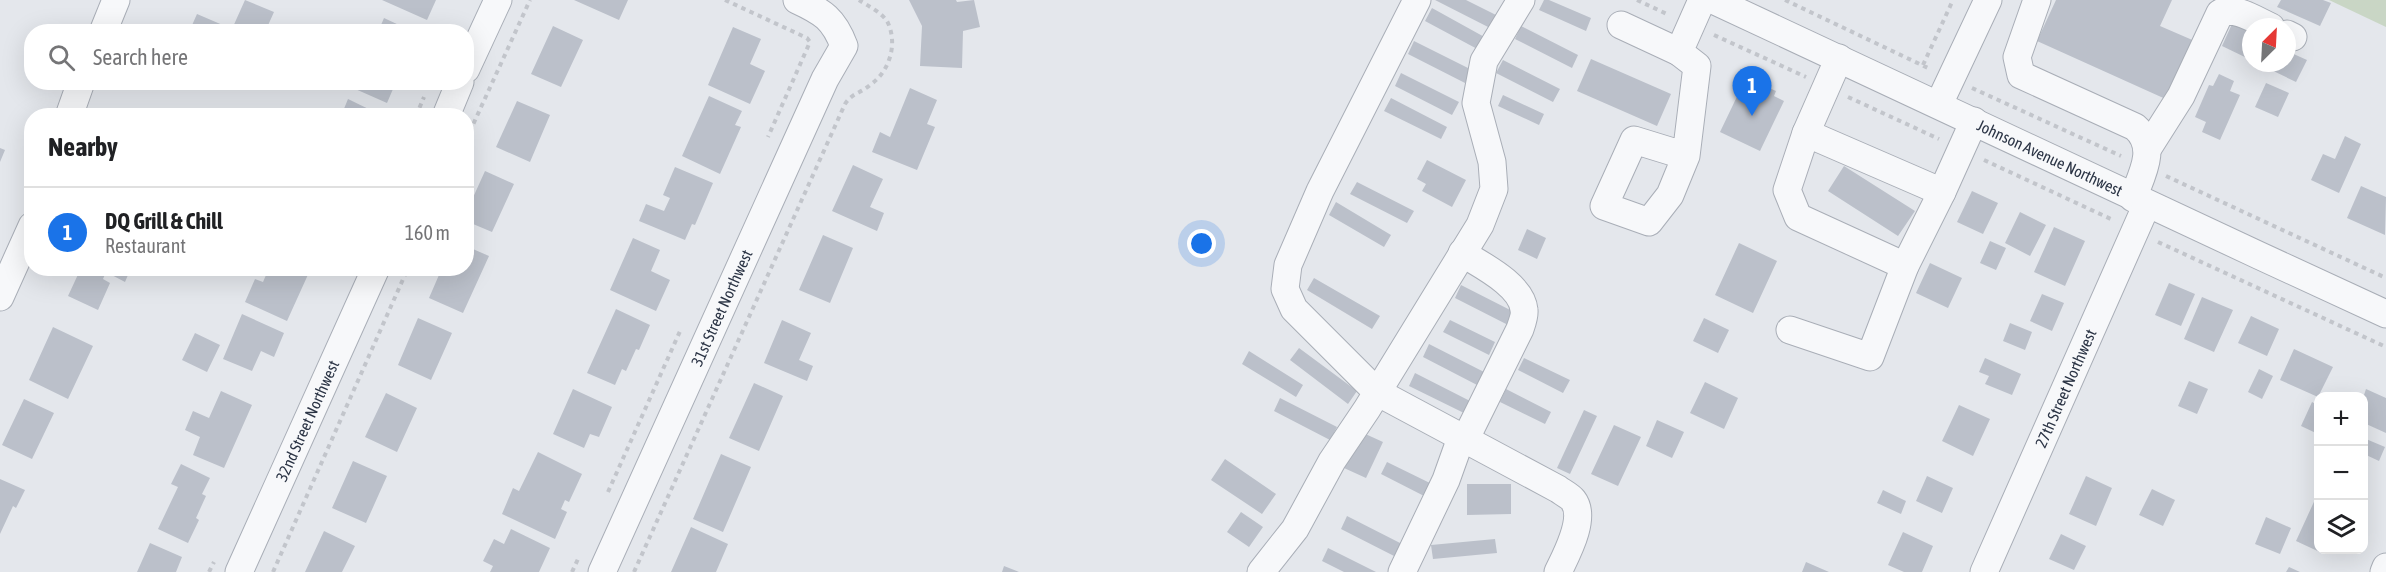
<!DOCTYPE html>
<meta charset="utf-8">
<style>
:root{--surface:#fff;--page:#f6f6f6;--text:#202124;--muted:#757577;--line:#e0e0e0;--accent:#1a73e8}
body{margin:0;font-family:"Asap Condensed",sans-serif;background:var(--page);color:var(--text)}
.controls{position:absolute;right:18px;bottom:18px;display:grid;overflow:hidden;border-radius:12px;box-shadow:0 6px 24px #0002}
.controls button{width:54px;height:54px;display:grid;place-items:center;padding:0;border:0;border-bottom:2px solid var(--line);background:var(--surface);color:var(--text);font:30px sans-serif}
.compass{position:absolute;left:2242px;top:18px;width:54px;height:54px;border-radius:50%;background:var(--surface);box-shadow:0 6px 24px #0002;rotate:24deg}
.you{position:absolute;left:1202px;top:244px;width:21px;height:21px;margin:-15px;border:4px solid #fff;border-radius:50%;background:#1a73e8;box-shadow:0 0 0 9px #1a73e833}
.badge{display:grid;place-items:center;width:39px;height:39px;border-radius:50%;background:var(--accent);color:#fff;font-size:20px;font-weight:700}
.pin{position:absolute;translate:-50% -50px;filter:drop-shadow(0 2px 3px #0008)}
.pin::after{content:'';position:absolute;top:32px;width:21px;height:18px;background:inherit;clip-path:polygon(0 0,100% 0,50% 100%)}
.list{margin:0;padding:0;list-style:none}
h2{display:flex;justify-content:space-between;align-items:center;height:78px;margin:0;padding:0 24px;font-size:26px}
h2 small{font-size:20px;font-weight:400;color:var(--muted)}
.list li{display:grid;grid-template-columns:39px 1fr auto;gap:18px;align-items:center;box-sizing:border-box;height:90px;padding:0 24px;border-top:2px solid var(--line)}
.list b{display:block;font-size:22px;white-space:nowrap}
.list p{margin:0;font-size:20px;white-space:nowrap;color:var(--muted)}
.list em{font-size:20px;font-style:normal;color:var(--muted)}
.icon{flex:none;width:33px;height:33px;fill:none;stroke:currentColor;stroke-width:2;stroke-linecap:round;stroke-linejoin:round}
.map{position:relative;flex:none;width:2386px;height:572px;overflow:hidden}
.search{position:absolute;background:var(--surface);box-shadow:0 6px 24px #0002;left:24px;top:24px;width:450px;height:66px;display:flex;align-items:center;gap:15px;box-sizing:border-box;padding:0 21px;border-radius:24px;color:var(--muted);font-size:22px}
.panel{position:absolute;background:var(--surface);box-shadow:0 6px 24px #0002;left:24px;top:108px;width:450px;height:168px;border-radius:24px}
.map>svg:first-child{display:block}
</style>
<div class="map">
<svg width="2386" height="572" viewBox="0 0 2386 572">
<rect width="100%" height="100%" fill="#e4e7ec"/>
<path fill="#c9d6c5" d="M 2329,0 L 2386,0 L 2386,27 Z"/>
<path fill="#bbc0ca" d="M 245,0 L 274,12 L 265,32 L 189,32 L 197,14 L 232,29 Z
M 382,0 L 436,0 L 427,20 Z
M 574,0 L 628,0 L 619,20 Z
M 909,0 L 956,0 L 957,2 L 974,0 L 980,27 L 963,31 L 962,68 L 920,66 L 922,26 Z
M 1435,0 L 1466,0 L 1498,16 L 1492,29 Z
M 1544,0 L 1549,0 L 1591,18 L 1586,31 L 1539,10 Z
M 2056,0 L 2172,0 L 2160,26 L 2197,42 L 2170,101 L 2037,41 Z
M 2281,0 L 2323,0 L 2331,3 L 2320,26 L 2277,7 Z
M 1432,8 L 1488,39 L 1481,51 L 1425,21 Z
M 384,18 L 414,32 L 378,32 Z
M 2232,24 L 2251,33 L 2251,60 L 2222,46 Z
M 553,26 L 583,40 L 561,87 L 531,74 Z
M 1521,26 L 1578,55 L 1572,68 L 1515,39 Z
M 733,27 L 761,39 L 750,64 L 765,71 L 750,104 L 708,85 Z
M 1414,41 L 1472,70 L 1465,83 L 1408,54 Z
M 2287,51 L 2307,60 L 2296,82 L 2263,66 L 2264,63 L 2287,63 Z
M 1591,59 L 1671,94 L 1657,126 L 1577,91 Z
M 1503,60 L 1560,89 L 1553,102 L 1496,73 Z
M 1401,73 L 1459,102 L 1452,115 L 1395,86 Z
M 2219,74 L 2234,81 L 2230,91 L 2240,95 L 2220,140 L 2202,132 L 2206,122 L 2195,117 L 2209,85 L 2213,86 Z
M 356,82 L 396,82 L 387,103 L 353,88 Z
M 1744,82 L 1756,88 L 1758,83 L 1776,91 L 1774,96 L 1784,101 L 1760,151 L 1720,132 Z
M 2266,83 L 2289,93 L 2278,117 L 2255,107 Z
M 910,88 L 937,100 L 927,124 L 935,127 L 917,170 L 872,152 L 880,132 L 890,137 Z
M 1503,95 L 1544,114 L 1539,125 L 1498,106 Z
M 709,96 L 742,111 L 735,125 L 741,127 L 720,174 L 682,156 Z
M 1391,98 L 1447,127 L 1441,139 L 1384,111 Z
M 348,99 L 383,116 L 341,116 Z
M 517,101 L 550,115 L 530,162 L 496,147 Z
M 2345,136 L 2361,144 L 2339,193 L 2311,180 L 2323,154 L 2335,159 Z
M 0,148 L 5,150 L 0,162 Z
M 1427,160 L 1466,180 L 1452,207 L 1422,191 L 1426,184 L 1417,179 Z
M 853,165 L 883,179 L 870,207 L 884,213 L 877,231 L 832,211 Z
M 1844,166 L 1915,211 L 1898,236 L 1828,191 Z
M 675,167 L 713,183 L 695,225 L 692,224 L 685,240 L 639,221 L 646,204 L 664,211 L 670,198 L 663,195 Z
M 485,171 L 514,184 L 492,232 L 466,221 L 466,213 Z
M 1357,182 L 1414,211 L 1407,223 L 1350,194 Z
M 2361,186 L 2386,197 L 2385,235 L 2347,218 Z
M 1972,191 L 1998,203 L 1983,234 L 1957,222 Z
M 1336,202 L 1391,235 L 1384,247 L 1329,215 Z
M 2020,212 L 2046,225 L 2030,256 L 2005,243 Z
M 2054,227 L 2085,241 L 2065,286 L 2034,272 Z
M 1527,229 L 1546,238 L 1537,259 L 1518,250 Z
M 823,235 L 853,248 L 830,303 L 799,290 Z
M 633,238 L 660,250 L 651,271 L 670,280 L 656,311 L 610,290 Z
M 1990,241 L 2006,248 L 1996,270 L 1980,263 Z
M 1739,243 L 1777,261 L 1753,313 L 1715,295 Z
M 466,246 L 489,256 L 463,313 L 429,298 L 442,268 L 466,268 Z
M 1930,263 L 1962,278 L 1948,308 L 1916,293 Z
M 81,268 L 87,271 L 89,268 L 131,268 L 125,282 L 106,272 L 103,279 L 110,283 L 98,310 L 68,296 Z
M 269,268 L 311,268 L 287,321 L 245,302 L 255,279 L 263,282 Z
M 1314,278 L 1380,316 L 1372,329 L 1307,290 Z
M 2169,283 L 2195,294 L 2181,326 L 2155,315 Z
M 1461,285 L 1518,314 L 1512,327 L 1455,298 Z
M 2042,294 L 2064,303 L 2052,331 L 2030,321 Z
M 2202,297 L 2233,310 L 2214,352 L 2184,339 Z
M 616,309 L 650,325 L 639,350 L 636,349 L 626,371 L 622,369 L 615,385 L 587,373 Z
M 242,314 L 284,333 L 274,357 L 261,351 L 252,371 L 223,359 Z
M 2251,316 L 2279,329 L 2267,356 L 2238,343 Z
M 418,318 L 452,333 L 431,380 L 398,365 Z
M 1704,318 L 1729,330 L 1718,353 L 1693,341 Z
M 782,320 L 811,333 L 799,360 L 813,366 L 807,381 L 764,363 Z
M 1450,320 L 1495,342 L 1489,355 L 1443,332 Z
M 2010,323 L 2032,332 L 2025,350 L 2003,341 Z
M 53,327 L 93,346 L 68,399 L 29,380 Z
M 195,333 L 220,345 L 207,372 L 182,360 Z
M 1429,344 L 1486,373 L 1479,386 L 1423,357 Z
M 1299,348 L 1357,391 L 1348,404 L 1290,360 Z
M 2294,349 L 2333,367 L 2318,397 L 2280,380 Z
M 1249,351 L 1303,385 L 1296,397 L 1242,364 Z
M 1524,358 L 1570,380 L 1563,393 L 1518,370 Z
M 1985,358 L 2021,374 L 2012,395 L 1985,384 L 1989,376 L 1979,372 Z
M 2259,369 L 2273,376 L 2262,399 L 2248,392 Z
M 1415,373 L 1472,402 L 1466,414 L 1409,386 Z
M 2189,381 L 2208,389 L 2197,414 L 2178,406 Z
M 1705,382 L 1738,398 L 1724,429 L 1690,413 Z
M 754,383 L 783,396 L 759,451 L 729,438 Z
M 573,389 L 612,407 L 599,437 L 590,434 L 584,448 L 553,434 Z
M 1506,389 L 1551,412 L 1545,424 L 1500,402 Z
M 2366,389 L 2386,398 L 2386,433 L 2364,423 L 2364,395 Z
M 221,391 L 252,405 L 224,468 L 193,455 L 200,437 L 185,430 L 193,411 L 209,418 Z
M 386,393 L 417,408 L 397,452 L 365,437 Z
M 1280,398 L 1337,427 L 1330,440 L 1274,411 Z
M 24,399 L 54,413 L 32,459 L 2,445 Z
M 2312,402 L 2318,405 L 2318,434 L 2301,426 Z
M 1959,405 L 1990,419 L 1973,456 L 1942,441 Z
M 1584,410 L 1597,416 L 1570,474 L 1557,468 Z
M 1657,420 L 1684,432 L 1672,458 L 1646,446 Z
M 1614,425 L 1641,437 L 1618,486 L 1591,474 Z
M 1361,432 L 1383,442 L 1366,478 L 1344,468 Z
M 2366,439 L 2385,447 L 2379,461 L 2364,454 Z
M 538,452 L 582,474 L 569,502 L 565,500 L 561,509 L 567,512 L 555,539 L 502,514 L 513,488 L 519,491 Z
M 721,454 L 751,467 L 723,532 L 693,519 Z
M 1225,459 L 1276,494 L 1262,514 L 1211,480 Z
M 353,461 L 387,476 L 366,523 L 332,508 Z
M 1387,462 L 1434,485 L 1428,498 L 1381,474 Z
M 181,464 L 210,478 L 202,494 L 206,496 L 196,518 L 199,520 L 188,543 L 158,529 L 178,487 L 171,484 Z
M 1927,476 L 1953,488 L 1942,513 L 1916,501 Z
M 2086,476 L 2112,488 L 2096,526 L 2069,514 Z
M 0,479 L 25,490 L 16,508 L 13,506 L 0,534 Z
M 1467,484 L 1511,484 L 1511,514 L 1467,515 Z
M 2152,489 L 2175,500 L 2163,526 L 2139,515 Z
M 1883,490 L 1906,501 L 1901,514 L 1877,503 Z
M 2318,493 L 2318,550 L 2326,550 L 2324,554 L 2296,541 Z
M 1241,512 L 1263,527 L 1249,547 L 1227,532 Z
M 1347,516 L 1404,545 L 1398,558 L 1341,529 Z
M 2266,517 L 2291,528 L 2280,554 L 2255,544 Z
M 691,527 L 728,544 L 716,572 L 671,572 Z
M 511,529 L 550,548 L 539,572 L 490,572 L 493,566 L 483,561 L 494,539 L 504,544 Z
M 324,531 L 355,546 L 342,572 L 305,572 Z
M 1903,532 L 1933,546 L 1922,572 L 1904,572 L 1888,565 Z
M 2061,534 L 2086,546 L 2074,570 L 2049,559 Z
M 1495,539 L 1497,553 L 1433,559 L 1431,545 Z
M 150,543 L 182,557 L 176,572 L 137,572 Z
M 1328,548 L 1376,572 L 1344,572 L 1322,561 Z
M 1806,562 L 1829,572 L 1802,572 Z
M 1004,566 L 1019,572 L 1002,572 Z
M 2289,567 L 2300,572 L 2286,572 Z"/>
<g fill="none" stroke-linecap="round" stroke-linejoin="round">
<defs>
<g id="minor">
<path d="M 1417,0 L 1320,191 L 1288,265 L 1285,289 L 1294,309 L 1377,392 L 1558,489 C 1562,492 1570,496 1573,500 C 1587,518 1566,555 1558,572"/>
<path id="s1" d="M 1713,0 C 1938,104 2161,211 2386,314"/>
<path d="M 2037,0 L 2017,57 L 2021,75 L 2135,127 C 2158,147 2142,174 2133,198"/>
<path d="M 1621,25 L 1679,52"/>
<path d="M 103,32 L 116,0"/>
<path d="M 2287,34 L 2293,37"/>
<path d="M 1839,58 L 1806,133 L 1942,192 L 1974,121"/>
<path d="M 466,69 L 498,0"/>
<path d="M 1939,104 L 1988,0"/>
<path d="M 69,116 L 81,82"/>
<path d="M 446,116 L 460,82"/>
<path d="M 1806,133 L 1787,190 L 1798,217 L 1905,266"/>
<path d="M 2148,148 L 2181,96 L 2220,13 C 2236,6 2257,21 2271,27"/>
<path d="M 1686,156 L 1634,140 L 1604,206 L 1649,222 L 1670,195 L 1686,156 L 1697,66 L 1679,52 L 1702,0"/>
<path d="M 1462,253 C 1481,265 1522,285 1524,310 C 1525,315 1522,323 1520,329 L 1465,440"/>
<path d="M 0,297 L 32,226"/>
<path d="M 1790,330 L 1870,357 L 1905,266 L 1942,192"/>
<path id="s2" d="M 239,572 L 376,268"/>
<path id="s3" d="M 602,572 L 825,79 L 844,46 C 834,19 823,12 797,0"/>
<path d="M 1261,572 L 1295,529 L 1332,461 L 1367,409 L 1480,225 L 1494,189 L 1492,162 L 1476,103 L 1484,61 L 1521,0"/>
<path d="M 1402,572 L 1446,480 L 1461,438"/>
<path id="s4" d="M 1984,572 L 2147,204"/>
<path d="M 2384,572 L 2386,567"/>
</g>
</defs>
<use href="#minor" stroke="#a9aeb7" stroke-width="29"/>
<path stroke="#c2c5cb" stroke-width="4" stroke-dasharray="4.5 4.5" stroke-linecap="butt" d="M 725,0 L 807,38 L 810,42 L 768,137
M 1637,0 L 1669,15
M 1785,0 L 1928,68
M 1714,35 L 1806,77
M 1923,65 L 1953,0
M 1972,88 L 2121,156
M 1848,97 L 1939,139
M 416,116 L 424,97
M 466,140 L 530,0
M 1984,160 L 2113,220
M 2166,176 L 2386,278
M 2158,242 L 2386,347
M 608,492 L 681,329
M 209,572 L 214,562
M 273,572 L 408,268
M 572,572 L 578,559
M 634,572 L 845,104 C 852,93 861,93 870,85 C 889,72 898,45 888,23 C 883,13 868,6 859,0"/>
<use href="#minor" stroke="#f7f8fa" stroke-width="27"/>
</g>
<g text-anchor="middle" stroke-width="5" stroke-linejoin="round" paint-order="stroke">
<g font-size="16" fill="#2b3445" stroke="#f4f6f9">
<text dy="6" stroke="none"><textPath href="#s1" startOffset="372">Johnson Avenue Northwest</textPath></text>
<text dy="6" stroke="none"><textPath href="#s3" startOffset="290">31st Street Northwest</textPath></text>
<text dy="6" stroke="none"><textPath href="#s4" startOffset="201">27th Street Northwest</textPath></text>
<text dy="6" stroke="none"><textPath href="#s2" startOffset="166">32nd Street Northwest</textPath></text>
</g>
</g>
</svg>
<div class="controls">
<button>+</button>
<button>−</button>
<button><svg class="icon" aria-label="layers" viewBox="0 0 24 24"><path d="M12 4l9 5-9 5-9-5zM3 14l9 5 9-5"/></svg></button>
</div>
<svg class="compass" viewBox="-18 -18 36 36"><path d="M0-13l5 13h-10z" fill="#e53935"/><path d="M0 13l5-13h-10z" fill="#757577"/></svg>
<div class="you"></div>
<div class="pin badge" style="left:1752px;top:116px">1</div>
<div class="search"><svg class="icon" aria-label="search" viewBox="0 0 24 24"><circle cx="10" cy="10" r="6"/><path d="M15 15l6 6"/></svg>Search here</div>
<section class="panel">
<h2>Nearby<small></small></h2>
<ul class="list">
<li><span class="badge">1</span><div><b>DQ Grill &amp; Chill</b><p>Restaurant</p></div><em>160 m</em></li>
</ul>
</section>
</div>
